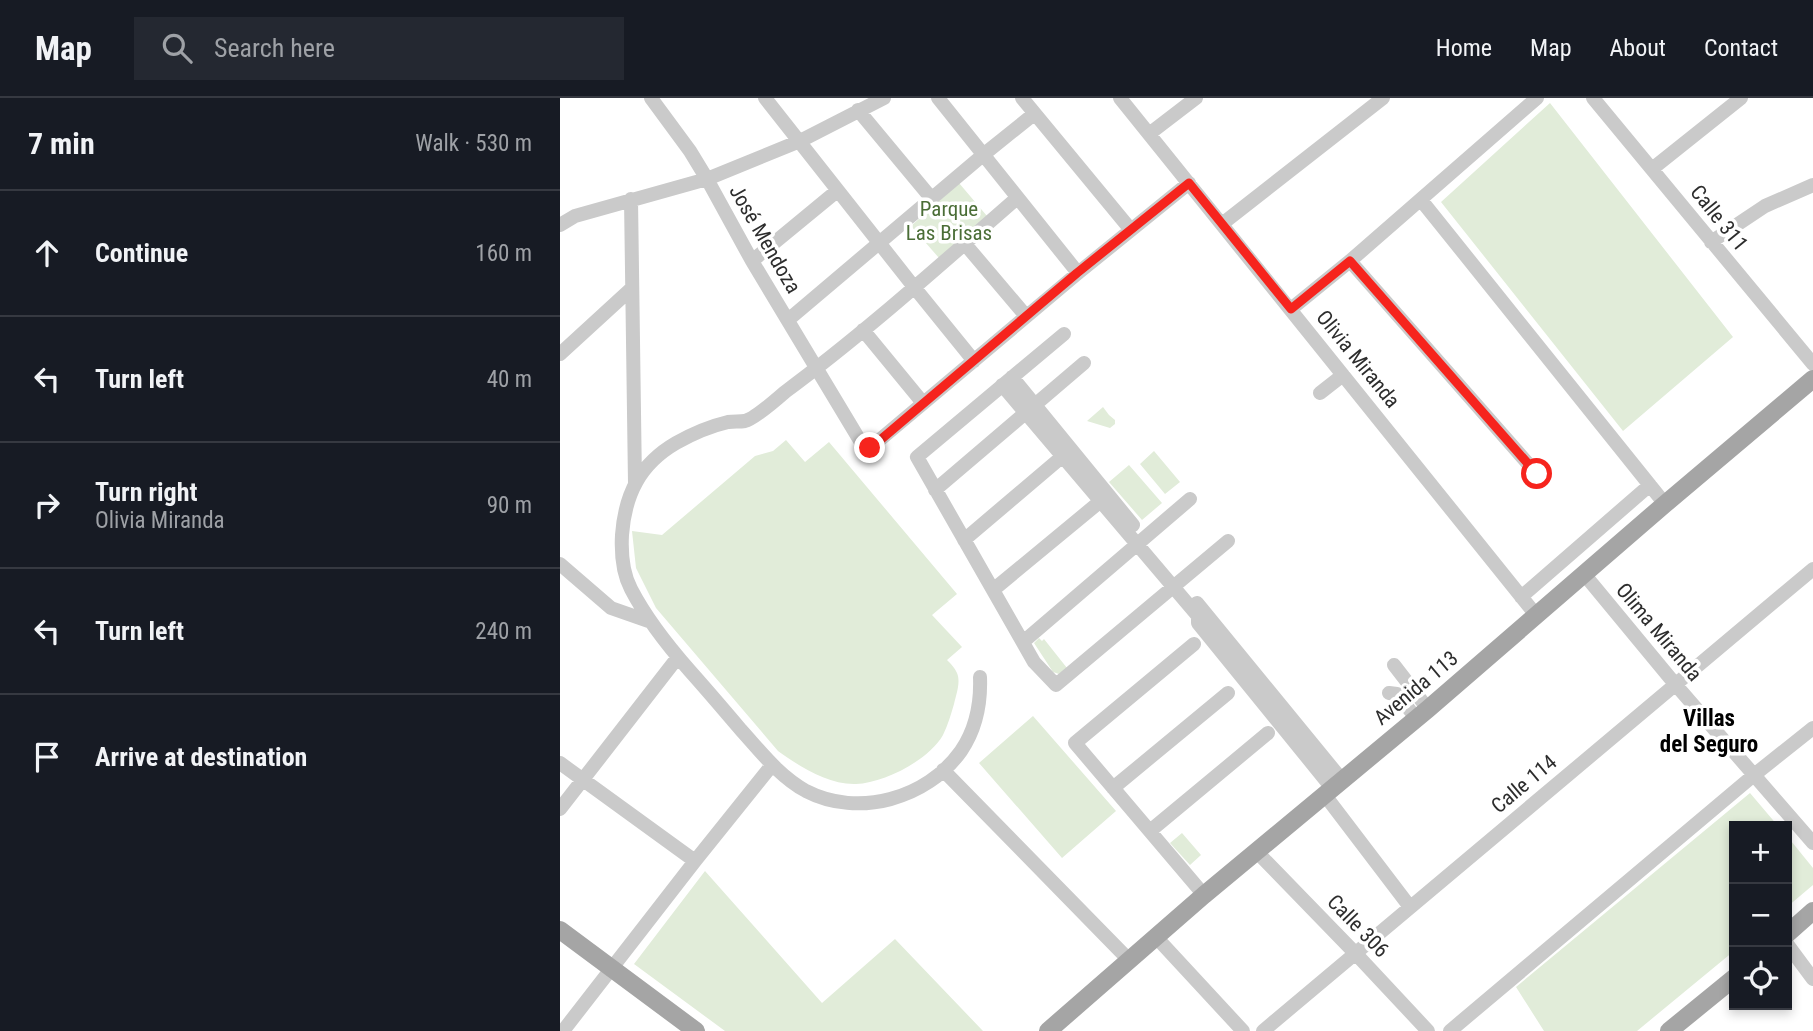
<!DOCTYPE html>
<meta charset="utf-8">
<style>
:root{--surface:#171b24;--page:#242831;--text:#f1f3f6;--muted:#9ea1a6;--line:#363941}
body{margin:0;font-family:"Roboto Condensed",sans-serif;background:var(--page);color:var(--text)}
.controls{position:absolute;right:21px;bottom:21px;display:grid;overflow:hidden;border-radius:0px;box-shadow:0 4px 10px #0003}
.controls button{width:63px;height:63px;display:grid;place-items:center;padding:0;border:0;border-bottom:2px solid var(--line);background:var(--surface);color:var(--text);font:35px sans-serif}
.stop{position:absolute;width:21px;height:21px;margin:-16px;border:5px solid #f6241d;border-radius:50%;background:#fff}
.stop.end{background:#f6241d;border-color:#fff;box-shadow:0 2px 7px #0008}
.list{margin:0;padding:0;list-style:none}
h2{display:flex;justify-content:space-between;align-items:center;height:91px;margin:0;padding:0 28px;font-size:30px}
h2 small{font-size:23px;font-weight:400;color:var(--muted)}
.list li{display:grid;grid-template-columns:46px 1fr auto;gap:21px;align-items:center;box-sizing:border-box;height:126px;padding:0 28px;border-top:2px solid var(--line)}
.list b{display:block;font-size:26px;white-space:nowrap}
.list p{margin:0;font-size:23px;white-space:nowrap;color:var(--muted)}
.list em{font-size:23px;font-style:normal;color:var(--muted)}
.icon{flex:none;width:38px;height:38px;fill:none;stroke:currentColor;stroke-width:2;stroke-linecap:round;stroke-linejoin:round}
.map{position:relative;flex:none;width:1253px;height:933px;overflow:hidden}
header{display:flex;align-items:center;gap:42px;box-sizing:border-box;height:98px;padding:0 35px;background:var(--surface);border-bottom:2px solid var(--line)}
header strong{font-size:33px}
nav{display:flex;gap:38px;margin-inline-start:auto;font-size:24px}
.search{width:490px;height:63px;background:var(--page);display:flex;align-items:center;gap:18px;box-sizing:border-box;padding:0 24px;border-radius:0px;color:var(--muted);font-size:26px}
main{display:flex}
aside{flex:1;background:var(--surface)}
.map>svg:first-child{display:block}
</style>
<header>
<strong>Map</strong>
<div class="search"><svg class="icon" aria-label="search" viewBox="0 0 24 24"><circle cx="10" cy="10" r="6"/><path d="M15 15l6 6"/></svg>Search here</div>
<nav><a>Home</a><a>Map</a><a>About</a><a>Contact</a></nav>
</header>
<main>
<aside>
<h2>7 min<small>Walk · 530 m</small></h2>
<ul class="list">
<li><svg class="icon" aria-label="ahead" viewBox="0 0 24 24"><path d="M12 20V5M6 11l6-6 6 6"/></svg><div><b>Continue</b></div><em>160 m</em></li>
<li><svg class="icon" aria-label="left" viewBox="0 0 24 24"><path d="M17 20v-9H6M10 6l-5 5 5 5"/></svg><div><b>Turn left</b></div><em>40 m</em></li>
<li><svg class="icon" aria-label="right" viewBox="0 0 24 24"><path d="M7 20v-9h11M14 6l5 5-5 5"/></svg><div><b>Turn right</b><p>Olivia Miranda</p></div><em>90 m</em></li>
<li><svg class="icon" aria-label="left" viewBox="0 0 24 24"><path d="M17 20v-9H6M10 6l-5 5 5 5"/></svg><div><b>Turn left</b></div><em>240 m</em></li>
<li><svg class="icon" aria-label="arrive" viewBox="0 0 24 24"><path d="M6 21V4h12l-3 4 3 4H6"/></svg><div><b>Arrive at destination</b></div></li>
</ul>
</aside>
<div class="map">
<svg width="1253" height="933" viewBox="0 0 1253 933">
<rect width="100%" height="100%" fill="#fff"/>
<path fill="#e1ecd9" d="M 990,5 L 1173,239 L 1063,333 L 881,104 Z
M 399,85 L 427,118 L 379,160 L 351,128 Z
M 543,309 L 549,317 L 555,322 L 555,326 L 550,330 L 527,323 Z
M 226,342 L 245,364 L 269,344 L 397,496 L 372,517 L 402,549 L 387,562 C 390,565 395,570 397,575 C 401,584 396,597 394,606 C 391,616 388,627 383,637 C 369,662 324,685 296,686 C 268,687 239,668 218,653 L 96,510 L 76,470 L 72,433 L 102,437 L 195,358 L 213,353 Z
M 594,353 L 620,384 L 605,396 L 580,366 Z
M 569,367 L 602,405 L 582,422 L 549,384 Z
M 479,540 L 482,543 L 484,541 L 507,570 L 499,576 L 493,574 L 474,545 Z
M 473,618 L 556,713 L 502,760 L 419,665 Z
M 1190,695 L 1218,728 L 1174,728 L 1174,853 L 1077,933 L 984,933 L 956,889 Z
M 622,735 L 641,757 L 630,767 L 610,745 Z
M 1227,738 L 1253,770 L 1253,787 L 1227,809 Z
M 145,773 L 262,905 L 335,841 L 423,933 L 165,933 L 74,866 Z"/>
<g fill="none" stroke-linecap="round" stroke-linejoin="round">
<path stroke="#cacaca" stroke-width="14" d="M 91,0 L 130,53 L 147,81 L 240,43 L 324,0
M 205,0 L 354,189 L 414,263
M 378,0 L 518,175
M 462,0 L 571,132
M 560,0 L 976,517
M 1033,0 L 1253,266
M 298,12 L 372,101
M 589,36 L 636,0
M 1092,71 L 1181,0
M 71,101 L 75,385
M 861,102 L 1105,406
M 662,126 L 823,0
M 0,127 L 15,118 L 147,81 L 192,163 L 302,346 L 310,350 L 518,175 L 629,85
M 1151,144 L 1205,108 L 1253,87
M 405,146 L 466,218
M 192,163 L 277,93
M 790,163 L 977,376
M 731,211 L 790,163 L 977,0
M 228,222 L 423,57 L 474,16
M 303,232 L 363,305
M 504,236 L 357,359 L 474,564 L 496,587 L 668,443
M 0,256 L 71,191
M 452,279 L 573,427
M 442,287 L 638,518 L 638,525 L 772,690
M 760,295 L 783,277
M 375,392 L 524,265
M 404,442 L 510,352
M 0,466 L 51,510 L 91,524
M 1024,476 L 1115,586 L 1253,745
M 433,492 L 548,397
M 961,499 L 1090,387
M 637,505 L 782,682
M 463,544 L 630,401
M 634,546 L 515,645 L 644,797
M 834,567 L 868,611
M 420,579 C 421,605 416,631 401,653 C 367,701 298,720 246,693 C 219,678 201,654 181,632 C 164,612 147,592 130,573 C 108,548 86,520 71,491 C 62,474 61,456 62,437 C 65,396 80,366 116,345 C 132,336 151,328 168,324 C 174,323 179,324 185,323 C 194,321 217,301 225,294 C 306,234 381,166 457,100
M 829,595 L 837,596 L 856,620
M 0,665 L 135,763
M 383,672 L 569,862
M 553,690 L 668,595
M 764,696 L 850,809
M 0,711 L 118,559
M 590,733 L 708,635
M 696,753 L 796,856 L 868,933
M 596,839 L 683,933
M 1227,846 L 1253,881
M 3,933 L 135,763 L 212,667
M 703,933 L 1253,471
M 890,933 L 1194,677 L 1253,630"/>
<path stroke="#a5a5a5" stroke-width="18" d="M 0,832 L 136,933
M 1227,836 L 1253,813
M 488,933 L 644,797 L 868,611 L 1105,406 L 1253,281
M 1109,933 L 1174,880"/>
</g>
<g fill="none" stroke-linecap="round" stroke-linejoin="round">
<path stroke="#f6241d" stroke-width="9" d="M 310,350 L 312,349 L 517,175 L 629,85 L 731,211 L 790,163 L 977,376"/>
</g>
<g text-anchor="middle" stroke-width="7" stroke-linejoin="round" paint-order="stroke">
<g font-size="21" fill="#4a6d36" stroke="#fff">
<text x="389" y="118">Parque<tspan x="389" dy="24">Las Brisas</tspan></text>
</g>
<g font-size="21" fill="#2d2d2d" stroke="#fff">
<text transform="translate(1159 120) rotate(51)" y="7">Calle 311</text>
<text transform="translate(205 141) rotate(60)" y="7">José Mendoza</text>
<text transform="translate(798 261) rotate(51)" y="7">Olivia Miranda</text>
<text transform="translate(1099 534) rotate(50)" y="7">Olima Miranda</text>
<text transform="translate(856 590) rotate(-40)" y="7">Avenida 113</text>
<text transform="translate(964 686) rotate(-40)" y="7">Calle 114</text>
<text transform="translate(798 828) rotate(46)" y="7">Calle 306</text>
</g>
<g font-size="23" font-weight="bold" fill="#000" stroke="#fff">
<text x="1149" y="628">Villas<tspan x="1149" dy="26">del Seguro</tspan></text>
</g>
</g>
</svg>
<div class="controls">
<button>+</button>
<button>−</button>
<button><svg class="icon" aria-label="locate" viewBox="0 0 24 24"><circle cx="12" cy="12" r="6"/><path d="M12 2v4M12 18v4M2 12h4M18 12h4"/></svg></button>
</div>
<div class="stop" style="left:977px;top:376px"></div>
<div class="stop end" style="left:310px;top:350px"></div>
</div>
</main>
